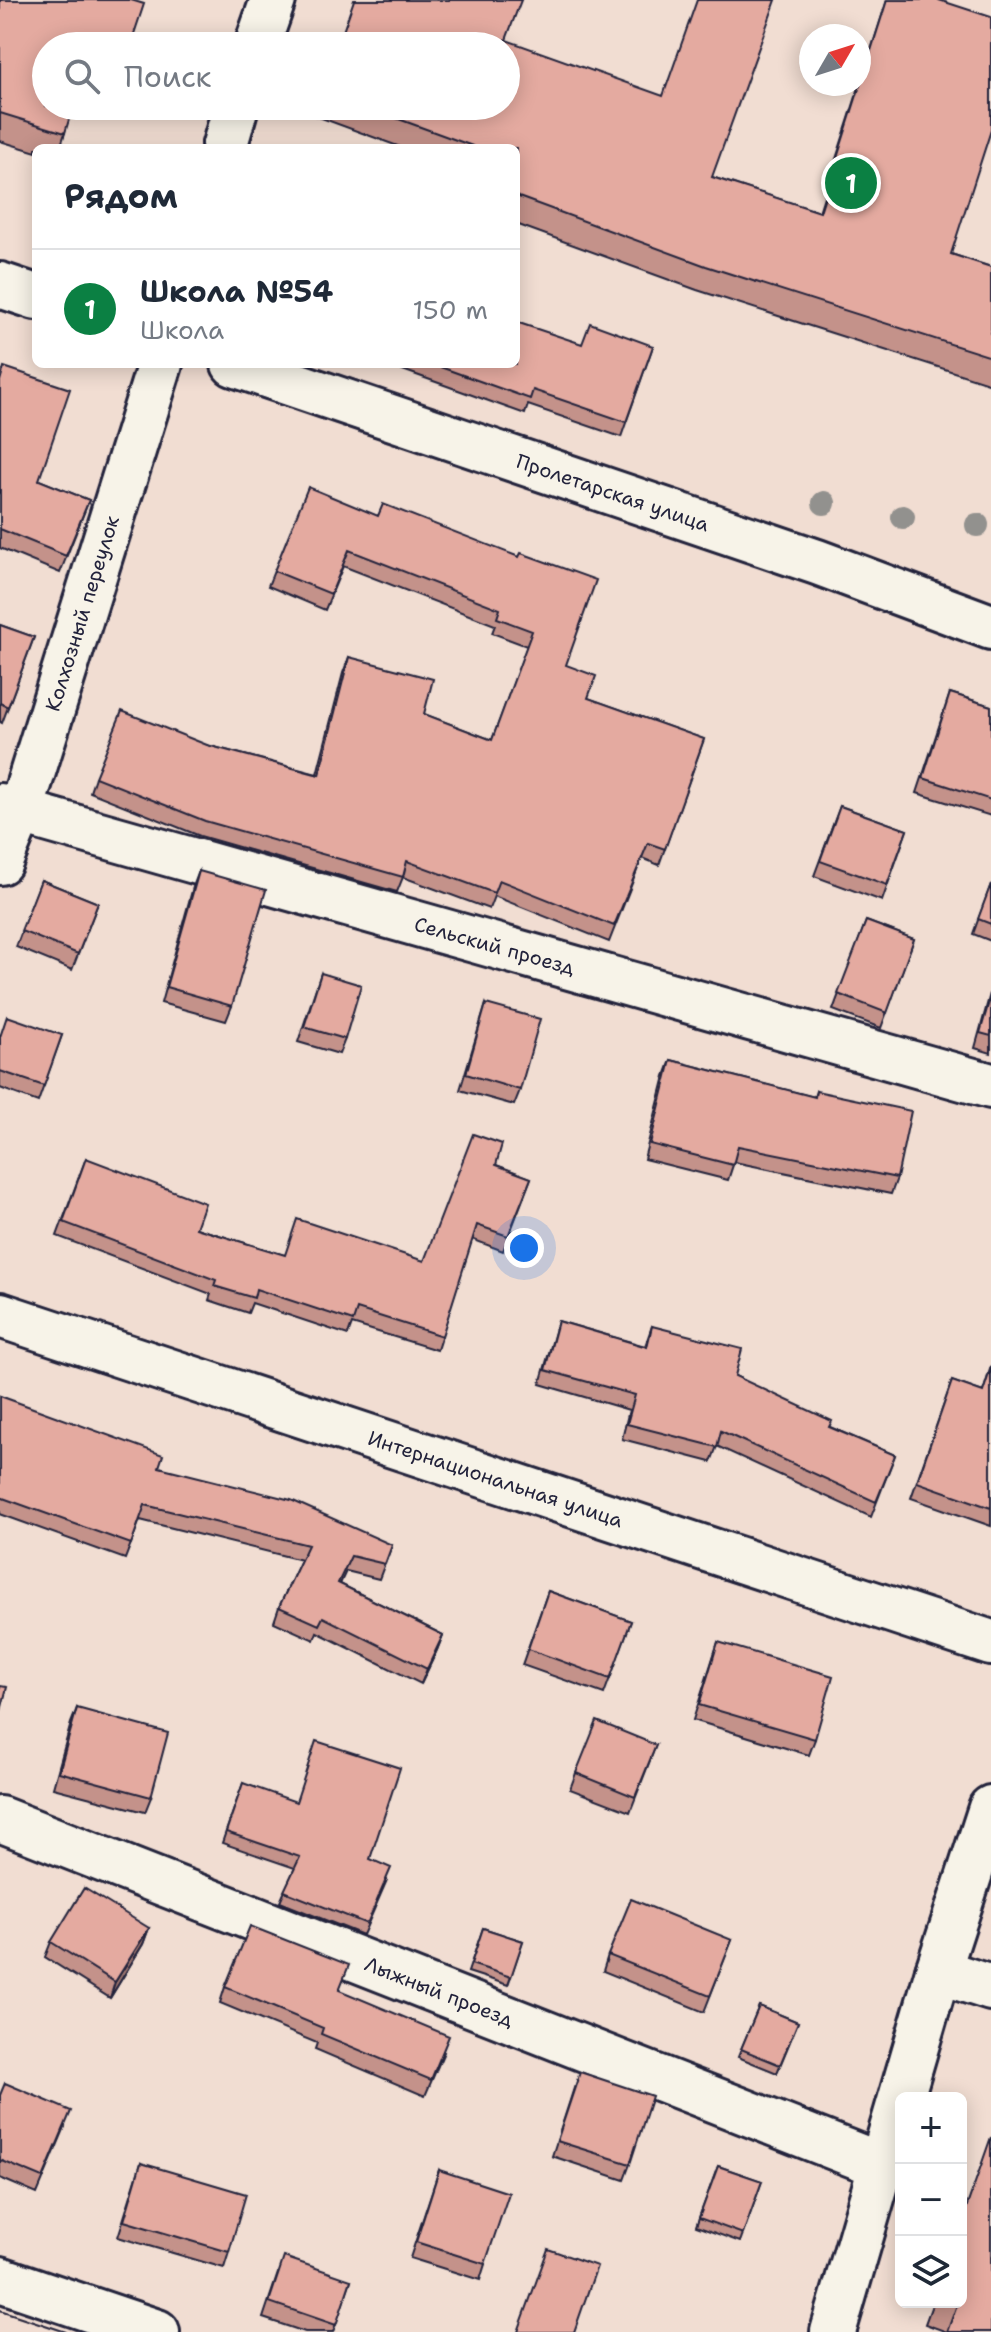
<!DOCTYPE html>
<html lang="ru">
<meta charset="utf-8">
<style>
:root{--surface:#fff;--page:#f6f6f7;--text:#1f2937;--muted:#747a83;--line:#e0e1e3;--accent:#0b8043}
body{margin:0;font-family:"Shantell Sans",sans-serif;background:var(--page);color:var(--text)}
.controls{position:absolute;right:24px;bottom:24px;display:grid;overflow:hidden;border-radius:12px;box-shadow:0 4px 20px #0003}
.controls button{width:72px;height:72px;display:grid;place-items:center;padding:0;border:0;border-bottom:2px solid var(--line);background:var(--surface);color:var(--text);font:40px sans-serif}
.compass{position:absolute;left:799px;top:24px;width:72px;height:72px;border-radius:50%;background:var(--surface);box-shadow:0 4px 20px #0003;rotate:51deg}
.you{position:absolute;left:524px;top:1248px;width:28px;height:28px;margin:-20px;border:6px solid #fff;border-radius:50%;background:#1a73e8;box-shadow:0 0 0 12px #1a73e833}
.badge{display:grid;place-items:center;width:52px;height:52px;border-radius:50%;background:var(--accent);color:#fff;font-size:26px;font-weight:700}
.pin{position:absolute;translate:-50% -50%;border:4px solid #fff;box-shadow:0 2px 8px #0006}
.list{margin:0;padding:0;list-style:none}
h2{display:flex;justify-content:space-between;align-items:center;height:104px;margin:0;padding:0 32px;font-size:34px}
h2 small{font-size:26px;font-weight:400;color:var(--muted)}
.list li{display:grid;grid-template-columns:52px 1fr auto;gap:24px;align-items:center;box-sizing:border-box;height:120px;padding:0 32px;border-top:2px solid var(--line)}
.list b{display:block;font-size:30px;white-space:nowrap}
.list p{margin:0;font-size:26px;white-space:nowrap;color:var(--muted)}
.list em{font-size:26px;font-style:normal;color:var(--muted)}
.icon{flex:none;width:44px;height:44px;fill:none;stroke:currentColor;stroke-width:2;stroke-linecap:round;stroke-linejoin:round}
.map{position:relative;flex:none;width:991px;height:2332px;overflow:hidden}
.search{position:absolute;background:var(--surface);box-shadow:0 4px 20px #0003;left:32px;top:32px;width:488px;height:88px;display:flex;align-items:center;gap:20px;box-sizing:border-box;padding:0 28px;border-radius:44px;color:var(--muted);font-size:30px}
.panel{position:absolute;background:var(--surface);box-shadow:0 4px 20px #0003;left:32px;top:144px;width:488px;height:224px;border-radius:12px}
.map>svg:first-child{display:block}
</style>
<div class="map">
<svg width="991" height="2332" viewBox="0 0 991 2332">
<rect width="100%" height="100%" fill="#f1ddd2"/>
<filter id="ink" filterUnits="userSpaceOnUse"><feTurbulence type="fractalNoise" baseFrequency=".0125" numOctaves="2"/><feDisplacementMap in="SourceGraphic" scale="16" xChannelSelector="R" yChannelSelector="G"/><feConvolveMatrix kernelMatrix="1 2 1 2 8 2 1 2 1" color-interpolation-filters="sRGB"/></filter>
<g filter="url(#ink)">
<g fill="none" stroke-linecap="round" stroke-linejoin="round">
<defs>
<g id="minor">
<path d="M 257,46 L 273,0"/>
<path d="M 224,148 L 236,106"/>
<path d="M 0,285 L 36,297"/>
<path id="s1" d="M 234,364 L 817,562 L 991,627"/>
<path id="s2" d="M 0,806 L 991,1086"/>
<path id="s3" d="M 0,862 L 20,813 L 160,364"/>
<path id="s4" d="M 0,1315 L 991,1643"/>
<path id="s5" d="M 0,1819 L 880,2165"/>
<path d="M 938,1971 L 991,1988"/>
<path d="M 0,2279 L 157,2332"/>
<path d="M 833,2332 L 938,1971 L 991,1808"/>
</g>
</defs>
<use href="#minor" stroke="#22223b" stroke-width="50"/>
<use href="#minor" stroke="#f7f3e8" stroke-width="44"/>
<path stroke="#22223b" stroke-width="2" d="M 0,2310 L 66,2332"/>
</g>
<g fill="#92918e">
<circle cx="824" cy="503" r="12"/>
<circle cx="903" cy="517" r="12"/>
<circle cx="977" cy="525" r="12"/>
</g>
<path fill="#c4928a" stroke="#22223b" stroke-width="2" d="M 0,0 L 46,46 L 65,133 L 60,148 L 36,148 L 36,152 L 0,141 Z
M 887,0 L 939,0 L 951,254 L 991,267 L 991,384 L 697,290 L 516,224 L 516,148 L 403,148 L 313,115 L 316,106 L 506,106 L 506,40 L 712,177 L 819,212 Z
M 582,344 L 653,346 L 621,437 L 528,405 L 525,414 L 386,364 L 516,364 Z
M 0,380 L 39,480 L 89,500 L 60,573 L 0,548 Z
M 378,516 L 519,557 L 566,665 L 588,698 L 704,739 L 659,865 L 642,858 L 609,942 L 494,896 L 489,909 L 403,877 L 397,892 L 200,836 L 90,792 L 95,777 L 207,745 L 317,774 L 343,673 L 349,657 L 424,714 L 492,740 L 527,646 L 492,633 L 495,625 L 343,566 L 325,610 L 268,586 L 274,571 Z
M 0,625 L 34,637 L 2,723 L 0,722 Z
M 950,693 L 991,706 L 991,816 L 917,793 Z
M 840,806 L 907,830 L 882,901 L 814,876 Z
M 199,871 L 232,1006 L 226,1021 L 161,1003 L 193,887 Z
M 41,880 L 98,903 L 72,970 L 16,947 Z
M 991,884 L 991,941 L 973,934 Z
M 866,921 L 914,939 L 881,1028 L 833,1010 Z
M 321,973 L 345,1039 L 339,1054 L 298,1042 Z
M 991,990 L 991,1053 L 975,1048 Z
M 486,1004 L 520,1090 L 514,1105 L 460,1090 Z
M 62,1035 L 38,1102 L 0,1088 L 0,1036 Z
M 671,1060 L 814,1097 L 816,1091 L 897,1178 L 891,1194 L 734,1162 L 728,1180 L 644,1159 L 665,1076 Z
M 86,1158 L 196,1228 L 284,1255 L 424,1261 L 496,1165 L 531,1178 L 503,1251 L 472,1239 L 437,1350 L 352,1324 L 348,1335 L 252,1303 L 248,1313 L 209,1300 L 211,1294 L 57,1236 Z
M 558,1321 L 645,1346 L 652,1326 L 735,1376 L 830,1427 L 895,1455 L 871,1517 L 717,1446 L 711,1462 L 622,1439 L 629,1410 L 540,1384 Z
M 991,1366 L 991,1526 L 911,1498 L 952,1381 L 983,1392 Z
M 0,1396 L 159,1467 L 392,1545 L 379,1579 L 346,1571 L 340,1584 L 443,1635 L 437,1650 L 421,1684 L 317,1632 L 314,1640 L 274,1622 L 279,1607 L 301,1560 L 140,1520 L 125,1559 L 0,1514 Z
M 548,1591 L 631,1621 L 604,1694 L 522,1665 Z
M 718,1642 L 815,1739 L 809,1755 L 693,1720 Z
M 77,1708 L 151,1797 L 145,1812 L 53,1788 L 71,1723 Z
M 656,1745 L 630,1812 L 570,1789 L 576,1773 Z
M 243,1783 L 370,1859 L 387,1880 L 363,1935 L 280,1902 L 295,1868 L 222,1843 Z
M 149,1928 L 143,1944 L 110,1998 L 45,1957 L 51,1942 Z
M 483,1928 L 523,1941 L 508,1985 L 468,1972 Z
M 732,1940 L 704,2012 L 603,1971 L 608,1955 Z
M 225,1987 L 339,1991 L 444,2052 L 425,2096 L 315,2049 L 317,2043 L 220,2003 Z
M 759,2006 L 798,2022 L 777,2073 L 738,2057 Z
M 574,2088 L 630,2164 L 624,2180 L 552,2156 Z
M 0,2095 L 65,2127 L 37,2194 L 0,2178 Z
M 141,2163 L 229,2252 L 224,2268 L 118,2237 Z
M 718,2166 L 762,2181 L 740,2242 L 696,2226 Z
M 439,2170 L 485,2264 L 480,2280 L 410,2258 Z
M 278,2273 L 351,2280 L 333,2332 L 305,2332 L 263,2318 Z
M 933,2302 L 961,2302 L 991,2332 L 947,2332 L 925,2324 Z"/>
<path fill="#a07770" stroke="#22223b" stroke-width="2" d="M 443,1635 L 437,1650 L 421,1684 L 427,1669 Z
M 149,1928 L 143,1944 L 110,1998 L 115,1982 Z"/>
<path fill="#e4aaa0" stroke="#22223b" stroke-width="2" d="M 0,0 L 131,0 L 144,4 L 130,46 L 46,46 L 46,106 L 73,106 L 65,133 L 0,113 Z
M 354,0 L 521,0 L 506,40 L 663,96 L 697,0 L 776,0 L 712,177 L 820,212 L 887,0 L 939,0 L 991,17 L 991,130 L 951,254 L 991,267 L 991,357 L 706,266 L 516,196 L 516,148 L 478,148 L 363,106 L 506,106 L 506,46 L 338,46 Z
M 516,322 L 582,344 L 590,323 L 653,346 L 626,422 L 533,390 L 530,399 L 432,364 L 516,364 Z
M 4,367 L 70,389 L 39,480 L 89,500 L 66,556 L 0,529 L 0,381 Z
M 308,487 L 378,516 L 383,504 L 519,557 L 521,553 L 596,580 L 566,665 L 596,676 L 588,698 L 704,739 L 665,849 L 648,843 L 614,926 L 499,880 L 494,893 L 407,861 L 403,877 L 205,821 L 95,777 L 122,711 L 207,745 L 319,775 L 349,657 L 433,679 L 424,714 L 492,740 L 532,631 L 497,618 L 500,609 L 349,550 L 331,594 L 274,571 Z
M 0,625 L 34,637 L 8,707 L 0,703 Z
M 950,693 L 991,706 L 991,800 L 923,778 Z
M 840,806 L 907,830 L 887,885 L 820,861 Z
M 199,871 L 266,890 L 232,1006 L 166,987 Z
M 41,880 L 98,903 L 78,954 L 21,931 Z
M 991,884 L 991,924 L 978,919 Z
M 866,921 L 914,939 L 887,1013 L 838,994 Z
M 321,973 L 361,985 L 345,1039 L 304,1027 Z
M 991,995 L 991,1036 L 980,1033 Z
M 486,1004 L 540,1019 L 520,1090 L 466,1074 Z
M 7,1016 L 62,1035 L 44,1086 L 0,1071 L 0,1037 Z
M 671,1060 L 815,1097 L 816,1091 L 911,1111 L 897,1178 L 738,1146 L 733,1165 L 650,1144 Z
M 473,1134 L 502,1144 L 496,1165 L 531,1178 L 508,1236 L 477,1225 L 442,1336 L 357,1309 L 353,1321 L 256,1289 L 254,1298 L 214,1286 L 216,1280 L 63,1222 L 86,1158 L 205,1203 L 196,1228 L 285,1255 L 297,1219 L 424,1261 Z
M 558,1321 L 647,1347 L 652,1326 L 742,1349 L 735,1376 L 832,1421 L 829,1427 L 895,1455 L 876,1502 L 721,1431 L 717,1447 L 627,1424 L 635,1395 L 545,1370 Z
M 991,1368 L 991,1508 L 917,1482 L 952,1381 L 983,1392 Z
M 0,1396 L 163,1455 L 159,1467 L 291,1500 L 392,1545 L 385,1564 L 351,1556 L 338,1583 L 443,1635 L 427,1669 L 323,1617 L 319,1625 L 279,1607 L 308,1545 L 145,1505 L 131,1544 L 0,1497 Z
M 548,1591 L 631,1621 L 610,1679 L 528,1649 Z
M 718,1642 L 833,1676 L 815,1739 L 699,1705 Z
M 0,1686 L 7,1687 L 0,1715 Z
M 77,1708 L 168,1733 L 151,1797 L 59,1772 Z
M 597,1721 L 656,1745 L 635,1797 L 576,1773 Z
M 316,1741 L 400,1768 L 370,1859 L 391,1868 L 367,1924 L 284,1891 L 300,1857 L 226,1832 L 243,1783 L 296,1802 Z
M 84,1888 L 149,1928 L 115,1982 L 51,1942 Z
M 631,1899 L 732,1940 L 710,1996 L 608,1955 Z
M 250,1926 L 349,1965 L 339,1990 L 449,2036 L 431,2080 L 321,2034 L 323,2028 L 225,1987 Z
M 483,1928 L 523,1941 L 511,1977 L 471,1964 Z
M 759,2006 L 798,2022 L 780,2065 L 741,2049 Z
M 580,2072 L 652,2096 L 630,2164 L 557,2141 Z
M 5,2083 L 71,2111 L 43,2178 L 0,2160 L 0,2095 Z
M 991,2137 L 991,2332 L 947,2332 L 958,2302 L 961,2302 L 961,2223 Z
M 141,2163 L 246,2194 L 229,2252 L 124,2221 Z
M 718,2166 L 762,2181 L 743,2234 L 699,2218 Z
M 439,2170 L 509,2193 L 485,2264 L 416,2242 Z
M 548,2249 L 597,2266 L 574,2332 L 518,2332 Z
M 284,2257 L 351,2280 L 336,2325 L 269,2302 Z"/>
</g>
<g text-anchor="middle" stroke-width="6" stroke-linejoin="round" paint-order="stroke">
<g font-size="20" fill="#22223b" stroke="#f7f3e8">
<text dy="7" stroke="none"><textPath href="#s1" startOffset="400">Пролетарская улица</textPath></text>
<text dy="7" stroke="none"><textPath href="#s3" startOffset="262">Колхозный переулок</textPath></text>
<text dy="7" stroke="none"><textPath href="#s2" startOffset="514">Сельский проезд</textPath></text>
<text dy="7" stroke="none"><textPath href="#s4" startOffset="522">Интернациональная улица</textPath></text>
<text dy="7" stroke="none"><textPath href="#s5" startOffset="472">Лыжный проезд</textPath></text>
</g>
</g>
</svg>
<div class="controls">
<button>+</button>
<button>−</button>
<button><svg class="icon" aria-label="layers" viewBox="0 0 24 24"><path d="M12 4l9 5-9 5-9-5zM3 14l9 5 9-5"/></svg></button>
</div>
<svg class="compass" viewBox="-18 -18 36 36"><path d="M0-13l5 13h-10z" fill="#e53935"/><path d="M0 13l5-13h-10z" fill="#747a83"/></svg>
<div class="you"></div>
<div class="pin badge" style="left:851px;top:183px">1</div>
<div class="search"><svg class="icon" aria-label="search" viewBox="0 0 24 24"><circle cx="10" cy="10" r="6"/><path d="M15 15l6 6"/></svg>Поиск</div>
<section class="panel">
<h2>Рядом<small></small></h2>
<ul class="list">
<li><span class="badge">1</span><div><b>Школа №54</b><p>Школа</p></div><em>150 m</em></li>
</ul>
</section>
</div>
